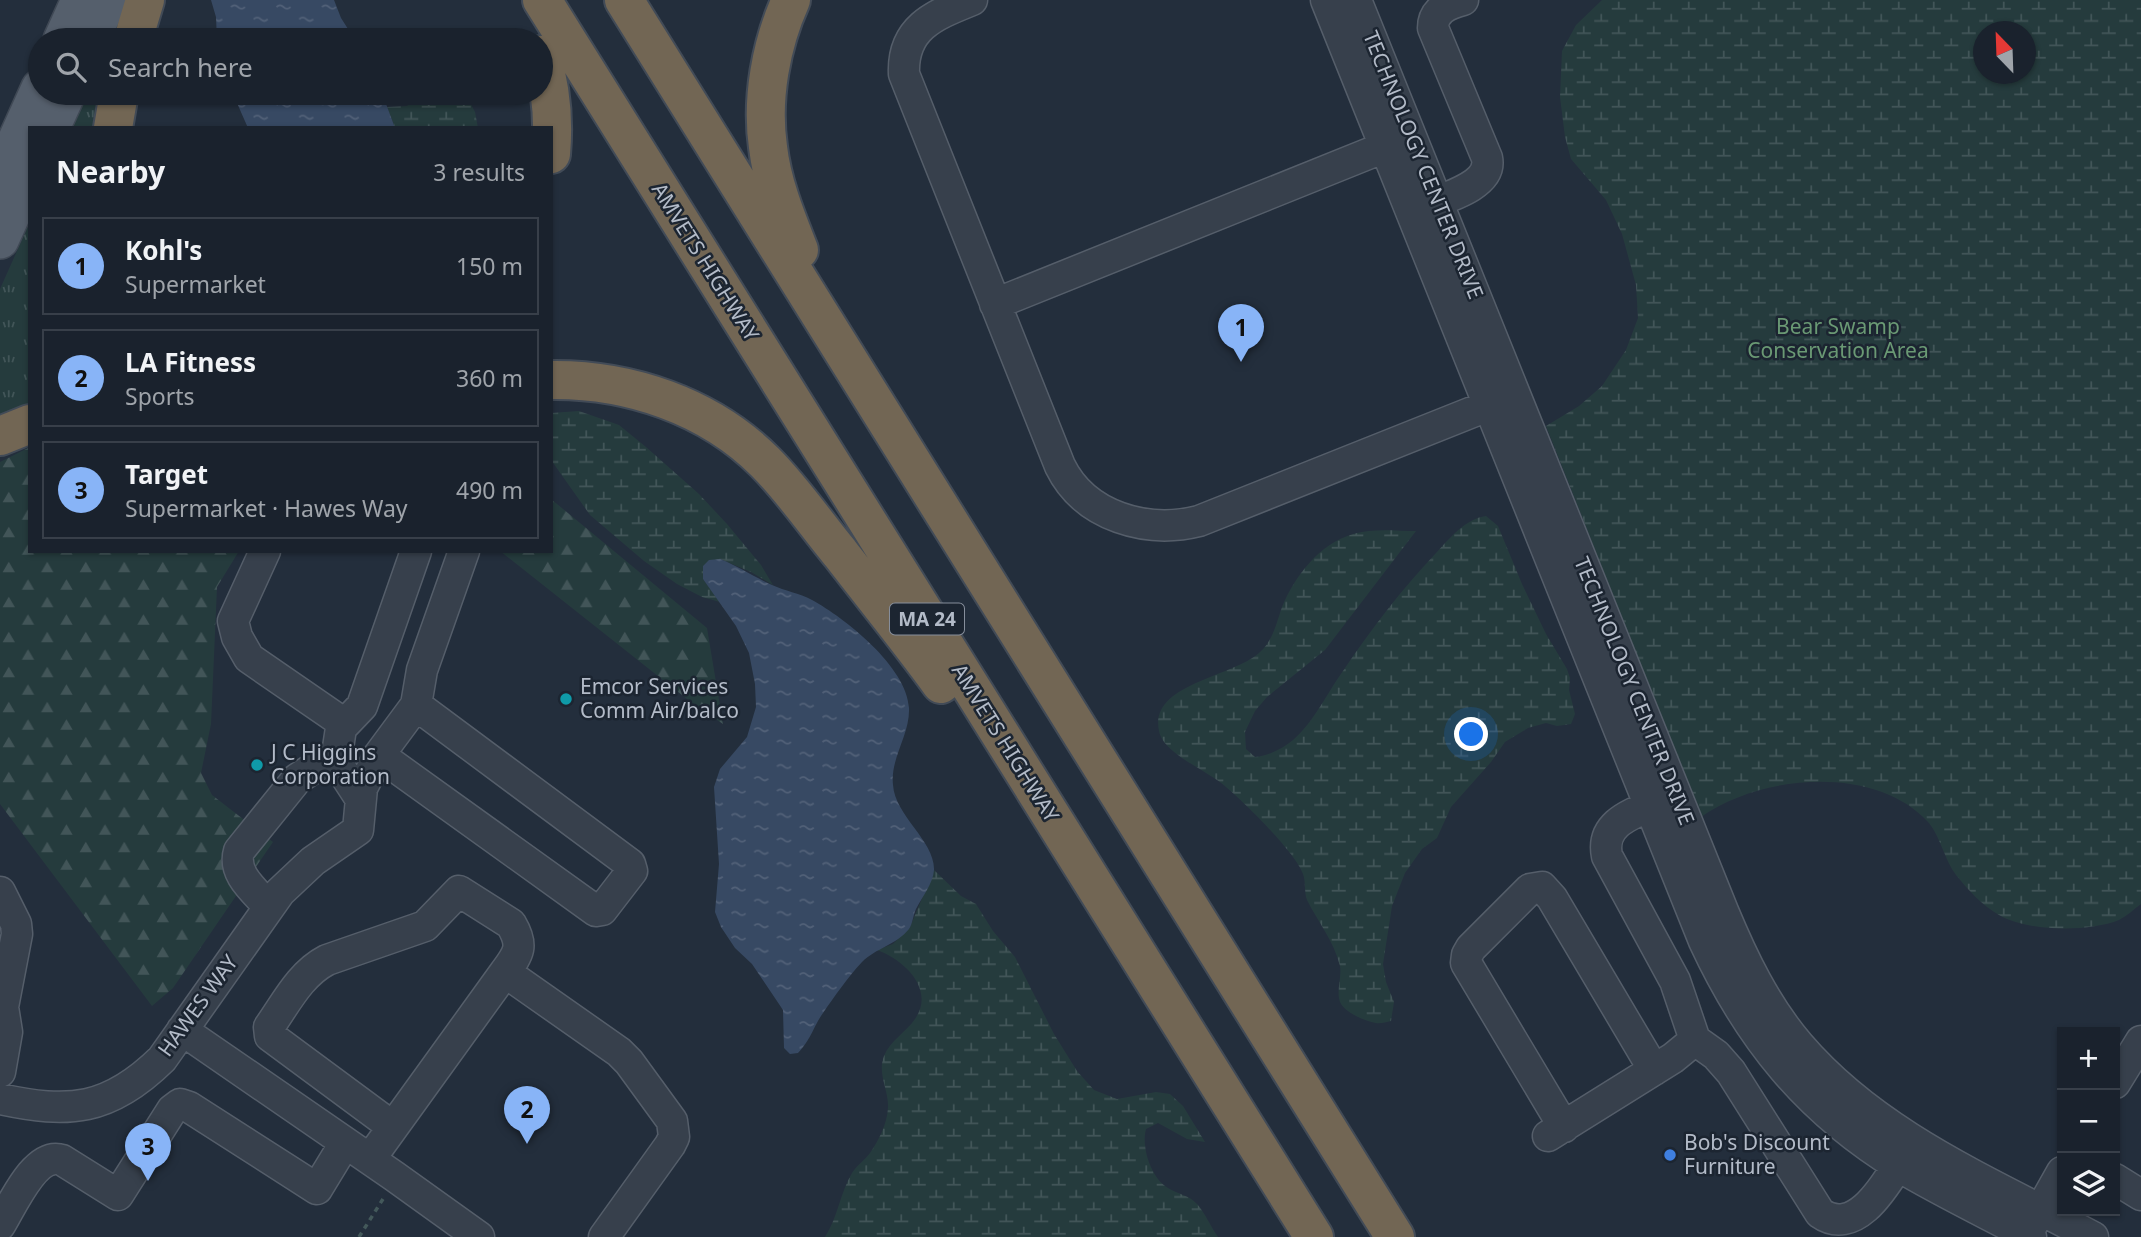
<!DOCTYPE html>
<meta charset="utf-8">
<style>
:root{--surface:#1a222d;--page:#272f39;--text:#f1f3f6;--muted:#9fa4aa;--line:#383f49;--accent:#88b4f7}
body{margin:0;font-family:"Noto Sans",sans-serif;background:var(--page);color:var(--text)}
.controls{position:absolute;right:21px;bottom:21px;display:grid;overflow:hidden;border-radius:0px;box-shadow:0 2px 5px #0004}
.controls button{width:63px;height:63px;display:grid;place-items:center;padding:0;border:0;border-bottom:2px solid var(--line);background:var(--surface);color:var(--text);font:35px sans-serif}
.compass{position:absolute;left:1973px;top:21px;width:63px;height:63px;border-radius:50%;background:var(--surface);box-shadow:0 2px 5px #0004;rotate:337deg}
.you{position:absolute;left:1472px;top:735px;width:24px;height:24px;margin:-18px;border:5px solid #fff;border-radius:50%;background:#1a73e8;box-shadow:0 0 0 10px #1a73e833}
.badge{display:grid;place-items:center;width:46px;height:46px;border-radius:50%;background:var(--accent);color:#111;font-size:23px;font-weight:700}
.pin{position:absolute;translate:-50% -58px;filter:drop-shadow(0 2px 4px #0008)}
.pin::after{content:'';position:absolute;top:37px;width:24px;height:21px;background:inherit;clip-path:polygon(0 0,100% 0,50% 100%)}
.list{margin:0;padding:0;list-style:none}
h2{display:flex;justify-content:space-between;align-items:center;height:91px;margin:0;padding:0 28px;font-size:30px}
h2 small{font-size:23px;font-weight:400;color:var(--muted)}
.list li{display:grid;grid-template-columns:46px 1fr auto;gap:21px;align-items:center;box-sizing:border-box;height:98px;margin:0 14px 14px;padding:0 14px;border:2px solid var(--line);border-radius:0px}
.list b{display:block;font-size:26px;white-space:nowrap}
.list p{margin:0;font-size:23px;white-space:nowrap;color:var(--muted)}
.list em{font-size:23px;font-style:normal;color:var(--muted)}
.icon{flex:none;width:38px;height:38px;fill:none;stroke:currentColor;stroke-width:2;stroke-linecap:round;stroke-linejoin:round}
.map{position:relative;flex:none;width:2141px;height:1237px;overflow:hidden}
.search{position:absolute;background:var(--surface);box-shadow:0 2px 5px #0004;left:28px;top:28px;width:525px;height:77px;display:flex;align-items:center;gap:18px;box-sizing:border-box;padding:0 24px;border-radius:38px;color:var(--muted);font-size:26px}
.panel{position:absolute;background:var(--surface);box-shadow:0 2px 5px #0004;left:28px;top:126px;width:525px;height:427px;border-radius:0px}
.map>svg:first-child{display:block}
</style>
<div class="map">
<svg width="2141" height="1237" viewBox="0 0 2141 1237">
<defs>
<pattern id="grass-tufts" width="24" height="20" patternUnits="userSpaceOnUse" patternTransform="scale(1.75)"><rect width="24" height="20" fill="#253b3d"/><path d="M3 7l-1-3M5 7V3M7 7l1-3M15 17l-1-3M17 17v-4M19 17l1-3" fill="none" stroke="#425558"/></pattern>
<pattern id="forest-firs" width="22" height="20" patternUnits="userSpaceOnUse" patternTransform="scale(1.75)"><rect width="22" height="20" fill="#253b3d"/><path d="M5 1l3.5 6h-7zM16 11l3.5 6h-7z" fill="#425558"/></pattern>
<pattern id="wetland-marsh" width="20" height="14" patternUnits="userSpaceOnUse" patternTransform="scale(1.75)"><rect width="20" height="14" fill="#253b3d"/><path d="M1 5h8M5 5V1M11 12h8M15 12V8" fill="none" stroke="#425558"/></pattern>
<pattern id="water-ripples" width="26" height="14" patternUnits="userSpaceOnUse" patternTransform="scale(1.75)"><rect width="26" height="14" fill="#374963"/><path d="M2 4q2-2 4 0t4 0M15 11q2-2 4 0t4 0" fill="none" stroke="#526178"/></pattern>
</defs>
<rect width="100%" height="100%" fill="#232e3c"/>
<path fill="url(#grass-tufts)" d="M 87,93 L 106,93 L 103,128 L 71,128 Z
M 30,222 L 30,407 L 0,418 L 0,289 Z"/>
<path fill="url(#forest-firs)" d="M 30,447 L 30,551 L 239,551 L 217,587 L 211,724 L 201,773 L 212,795 L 273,842 L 173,988 L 152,1006 L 0,804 L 0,462 Z
M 551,499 L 707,628 L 723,724 L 692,703 L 500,551 L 551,551 Z"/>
<path fill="url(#wetland-marsh)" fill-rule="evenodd" d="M 1602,0 L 2141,0 L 2141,904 C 2134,909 2127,916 2119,920 C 2089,932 2028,932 1999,915 C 1982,905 1968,890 1956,875 C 1945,861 1940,836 1929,823 C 1876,764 1762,774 1701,817 L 1546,426 L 1579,406 L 1602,386 L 1626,350 L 1638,318 L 1636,285 L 1622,234 L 1606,200 L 1571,159 L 1565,137 L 1560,97 L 1562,51 L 1576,25 ZM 1983,32 L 2025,32 L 2025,74 L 1983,74 Z
M 418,93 L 465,93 L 475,112 L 478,128 L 395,128 L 387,107 L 407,106 L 418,97 Z
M 579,411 L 619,425 L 646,447 L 699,494 L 727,524 L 761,565 L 773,585 L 751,572 L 720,559 L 703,579 L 720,602 L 702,597 L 677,584 L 644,561 L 590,515 L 551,460 L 551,413 Z
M 1486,516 L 1498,526 L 1522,584 L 1546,634 L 1567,669 L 1570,678 L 1569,690 L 1575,714 L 1571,724 L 1557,726 L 1546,723 L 1528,728 L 1505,742 L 1491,762 L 1451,807 L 1437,838 L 1422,849 L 1405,873 L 1392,906 L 1383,964 L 1386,982 L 1394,1002 L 1391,1021 C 1386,1022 1380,1024 1376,1023 C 1365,1021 1345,1013 1340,1002 C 1336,991 1342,977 1340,966 C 1334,941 1318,922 1307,900 C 1304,892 1306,882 1303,874 C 1296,853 1245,803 1226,787 C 1209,771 1163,754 1159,731 C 1149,684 1230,678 1259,653 C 1273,641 1276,624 1282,607 C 1295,576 1319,544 1353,534 C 1373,528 1396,531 1416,531 L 1325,650 L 1267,697 L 1255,711 L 1245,732 L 1246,749 L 1255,757 C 1268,756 1282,749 1293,740 C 1314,722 1327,693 1343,671 C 1371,629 1402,589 1436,553 C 1450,538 1465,519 1486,516 Z
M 934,870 L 961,896 L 976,904 L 993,931 L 1015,957 L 1054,1034 L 1077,1071 L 1094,1090 L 1117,1099 L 1156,1092 L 1170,1094 L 1183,1106 L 1205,1142 L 1187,1139 L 1158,1123 L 1146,1129 C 1141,1147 1151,1178 1168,1188 C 1177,1194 1189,1195 1197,1204 C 1205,1213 1211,1227 1218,1237 L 825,1237 C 838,1217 840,1193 852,1173 C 857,1165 865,1160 870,1153 C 879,1140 887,1124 888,1108 C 889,1090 877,1074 884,1056 C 890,1041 907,1031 915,1019 C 936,989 903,959 877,950 L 893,944 L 910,927 Z"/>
<path fill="url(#water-ripples)" d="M 211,0 L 334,0 L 341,18 L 355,40 L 217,40 L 216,17 Z
M 229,93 L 382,93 L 395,128 L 248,128 L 237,103 Z
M 720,559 C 738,566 754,577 772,585 C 785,591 799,593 812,600 C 845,618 907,667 909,708 C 910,735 890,758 893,785 C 895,816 935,841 934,870 C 933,884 922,897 916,909 C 913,915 913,923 909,929 C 896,945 876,948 862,962 C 848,977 834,997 823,1013 C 812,1029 812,1038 798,1053 L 790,1054 L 784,1048 L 783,1010 L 752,964 L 735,948 L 721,927 L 715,912 L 719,864 L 714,787 L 720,769 L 747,737 L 756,707 L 755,684 L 749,653 L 736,626 L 703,579 L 703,566 L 709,560 Z"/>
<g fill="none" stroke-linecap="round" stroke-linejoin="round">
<defs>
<path id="minor" d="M 972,0 C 935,15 902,27 904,74 L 1060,466 C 1085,517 1147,534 1199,521 L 1505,399
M 1326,0 L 1704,941 C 1749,1038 1807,1110 1900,1167 C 1942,1192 1988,1214 2031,1237
M 1356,0 L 1723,911 C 1743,959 1765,1005 1799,1045 C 1877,1136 1990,1182 2093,1237
M 1419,208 C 1440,199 1493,187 1487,158 L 1433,28 C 1433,10 1448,4 1463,0
M 995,304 L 1385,147
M 265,551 L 233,621 L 237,637 L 249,658 L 339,720 L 341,728 L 336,761 L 360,798
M 341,728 L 362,706 L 416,551
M 379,755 L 596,911 L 602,910 L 632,871 L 630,864 L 416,705
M 1650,806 C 1626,816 1601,826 1607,856 L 1675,981 L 1695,1040 L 1716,1055 L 1731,1072 L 1820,1213 C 1854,1237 1883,1189 1898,1165
M 0,892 L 16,924 L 17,934 L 3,1007 L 7,1032 L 0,1072
M 269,907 C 255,891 232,874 239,851 L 297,779 L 321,763 L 336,761
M 182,1030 L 394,1176 L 479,1237
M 2115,1083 L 2141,1041
M 0,1099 C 69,1114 109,1111 162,1059 L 280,892 L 313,861 L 358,830 L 362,788 L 379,755 L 416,705 L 422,670 L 464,551
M 393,1127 L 270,1036 L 269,1027 C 286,1003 300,974 327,960 L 425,926 L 459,891 L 511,924 C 524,946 519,953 505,972
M 1564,1127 L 1466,963 L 1467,955 L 1471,948 L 1530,889 L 1542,887 L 1552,898 L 1654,1070
M 1548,1136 L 1673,1058 L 1695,1040
M 370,1159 L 505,972 L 619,1052 L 629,1062 L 672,1121 L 674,1137 L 670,1145 L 604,1237
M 2115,1179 L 2141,1195
M 0,1225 C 12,1206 35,1151 62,1160 L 118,1195 L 172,1110 L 180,1104 L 189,1107 L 317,1189 L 345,1143
M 2032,1225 L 2062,1172"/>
<path id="major" d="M 62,40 L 80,0
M 90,40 L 109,0
M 51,128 L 67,93
M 0,177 L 40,88
M 0,240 L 30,174"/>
<path id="highway" d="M 542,0 L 1314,1237
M 624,0 L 1395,1237
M 791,0 C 771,44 761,99 768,147 C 772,183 786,217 799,250
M 133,40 L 145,0
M 541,55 C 551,87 554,121 551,154
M 113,128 L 119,93
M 551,380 C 629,379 709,406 765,462 C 793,490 815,523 840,553 C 874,597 909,640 941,684
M 0,436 L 30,424"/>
</defs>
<use href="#minor" stroke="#555e6a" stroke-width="33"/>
<use href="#major" stroke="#404955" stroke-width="40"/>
<use href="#highway" stroke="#424b57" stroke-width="42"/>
<path stroke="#43585a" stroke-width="3.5" stroke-dasharray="5 5" stroke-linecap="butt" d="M 359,1237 L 383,1199"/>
<use href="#minor" stroke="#37404c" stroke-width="30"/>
<use href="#major" stroke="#555f6c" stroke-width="37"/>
<use href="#highway" stroke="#726654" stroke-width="38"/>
</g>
<g fill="#0f9aa8" stroke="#1c2531" stroke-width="2.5">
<circle cx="566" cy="699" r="7"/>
<circle cx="257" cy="765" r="7"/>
</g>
<circle fill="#3f7fe0" stroke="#1c2531" stroke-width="2.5" cx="1670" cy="1155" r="7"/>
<g text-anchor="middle" stroke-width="5" stroke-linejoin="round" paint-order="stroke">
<rect fill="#1c2531" stroke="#868e9b" stroke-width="2" x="890" y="603.5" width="74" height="31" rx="5"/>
<g font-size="19" font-weight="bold" fill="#b3bbc8">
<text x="927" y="626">MA 24</text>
</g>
<g font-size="21" fill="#b3bbc8" stroke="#1c2531">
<text transform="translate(1423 165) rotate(68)" y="7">TECHNOLOGY CENTER DRIVE</text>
<text transform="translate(705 262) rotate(58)" y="7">AMVETS HIGHWAY</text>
<text transform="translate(1634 691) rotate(68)" y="7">TECHNOLOGY CENTER DRIVE</text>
<text transform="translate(1005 743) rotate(58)" y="7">AMVETS HIGHWAY</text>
<text transform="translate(198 1006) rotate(-54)" y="7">HAWES WAY</text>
</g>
<g font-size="21" fill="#6a9974" stroke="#1c2531">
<text x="1838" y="334">Bear Swamp<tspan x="1838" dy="24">Conservation Area</tspan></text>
</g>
<g font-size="21" fill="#b3bbc8" stroke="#1c2531" text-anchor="start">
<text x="580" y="694">Emcor Services<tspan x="580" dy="24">Comm Air/balco</tspan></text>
<text x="271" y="760">J C Higgins<tspan x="271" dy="24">Corporation</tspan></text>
<text x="1684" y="1150">Bob's Discount<tspan x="1684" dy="24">Furniture</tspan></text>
</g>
</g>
</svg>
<div class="controls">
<button>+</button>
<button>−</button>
<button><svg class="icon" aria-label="layers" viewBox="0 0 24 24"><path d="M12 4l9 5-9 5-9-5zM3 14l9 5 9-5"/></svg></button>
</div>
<svg class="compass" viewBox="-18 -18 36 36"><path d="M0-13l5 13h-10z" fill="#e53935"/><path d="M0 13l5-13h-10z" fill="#9fa4aa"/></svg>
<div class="you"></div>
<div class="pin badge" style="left:1241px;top:362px">1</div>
<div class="pin badge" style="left:527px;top:1144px">2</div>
<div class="pin badge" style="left:148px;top:1181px">3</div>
<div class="search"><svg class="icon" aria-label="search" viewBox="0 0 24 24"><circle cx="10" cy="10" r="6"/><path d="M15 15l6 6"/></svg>Search here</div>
<section class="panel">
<h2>Nearby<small>3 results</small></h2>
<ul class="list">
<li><span class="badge">1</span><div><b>Kohl's</b><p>Supermarket</p></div><em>150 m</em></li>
<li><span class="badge">2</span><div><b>LA Fitness</b><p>Sports</p></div><em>360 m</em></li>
<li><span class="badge">3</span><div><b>Target</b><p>Supermarket · Hawes Way</p></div><em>490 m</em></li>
</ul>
</section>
</div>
